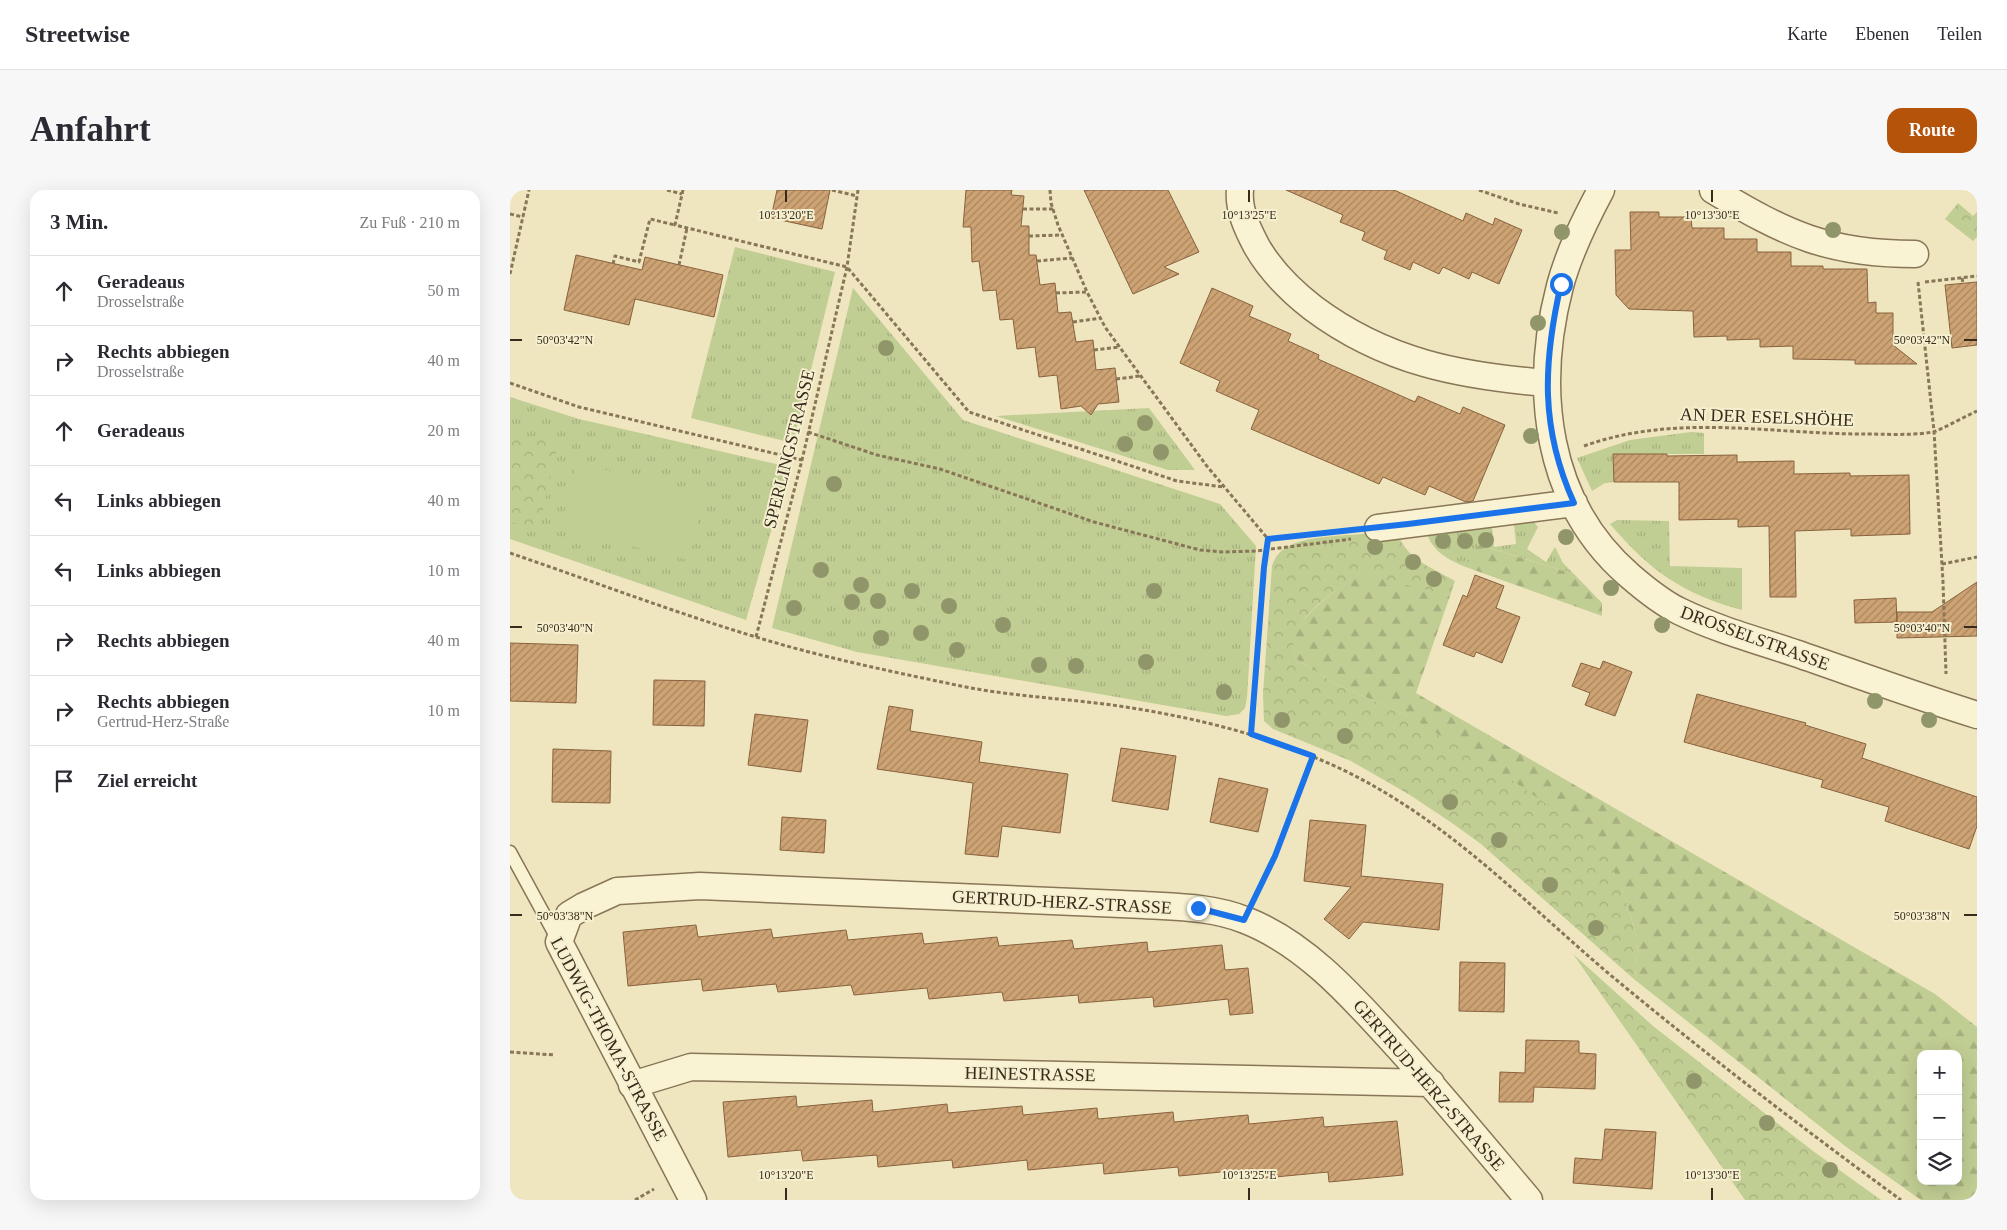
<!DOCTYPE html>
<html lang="de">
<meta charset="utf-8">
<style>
:root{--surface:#fff;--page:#f7f7f7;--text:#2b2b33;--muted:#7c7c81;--line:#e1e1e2;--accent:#b45309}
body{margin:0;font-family:"Times New Roman",serif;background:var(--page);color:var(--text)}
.controls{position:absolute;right:15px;bottom:15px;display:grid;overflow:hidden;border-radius:10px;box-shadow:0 5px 20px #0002}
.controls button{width:45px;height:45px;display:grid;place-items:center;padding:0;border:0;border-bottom:1px solid var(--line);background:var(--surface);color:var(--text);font:25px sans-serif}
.stop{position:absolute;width:15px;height:15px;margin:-11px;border:4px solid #1a73e8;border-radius:50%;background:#fff}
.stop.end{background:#1a73e8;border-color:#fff;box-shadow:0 1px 5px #0008}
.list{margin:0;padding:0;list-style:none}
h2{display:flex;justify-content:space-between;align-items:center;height:65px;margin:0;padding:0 20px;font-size:21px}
h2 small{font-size:16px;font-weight:400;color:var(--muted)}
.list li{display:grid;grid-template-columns:32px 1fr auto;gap:15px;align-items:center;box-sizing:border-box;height:70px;padding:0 20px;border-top:1px solid var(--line)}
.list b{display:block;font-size:19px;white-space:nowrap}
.list p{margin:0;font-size:16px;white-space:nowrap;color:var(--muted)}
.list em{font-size:16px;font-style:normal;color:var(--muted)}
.icon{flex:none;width:28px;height:28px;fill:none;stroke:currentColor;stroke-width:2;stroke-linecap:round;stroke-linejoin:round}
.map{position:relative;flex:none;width:1467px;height:1010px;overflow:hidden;border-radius:15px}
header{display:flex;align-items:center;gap:30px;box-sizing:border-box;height:70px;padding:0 25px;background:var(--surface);border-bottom:1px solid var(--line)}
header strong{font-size:24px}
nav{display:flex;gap:28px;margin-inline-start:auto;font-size:18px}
.intro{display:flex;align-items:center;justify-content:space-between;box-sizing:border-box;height:120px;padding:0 30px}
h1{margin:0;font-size:35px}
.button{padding:12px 22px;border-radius:15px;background:var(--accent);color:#fff;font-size:18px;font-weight:700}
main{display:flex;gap:30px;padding:0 30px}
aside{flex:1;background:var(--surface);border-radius:15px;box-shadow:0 5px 20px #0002}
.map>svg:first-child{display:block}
</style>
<header>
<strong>Streetwise</strong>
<nav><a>Karte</a><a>Ebenen</a><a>Teilen</a></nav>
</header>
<div class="intro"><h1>Anfahrt</h1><a class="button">Route</a></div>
<main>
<aside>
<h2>3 Min.<small>Zu Fuß · 210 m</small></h2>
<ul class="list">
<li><svg class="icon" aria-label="ahead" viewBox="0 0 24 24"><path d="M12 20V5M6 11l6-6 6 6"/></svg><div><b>Geradeaus</b><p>Drosselstraße</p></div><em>50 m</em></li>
<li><svg class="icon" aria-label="right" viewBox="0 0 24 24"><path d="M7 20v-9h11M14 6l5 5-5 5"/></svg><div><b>Rechts abbiegen</b><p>Drosselstraße</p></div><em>40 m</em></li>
<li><svg class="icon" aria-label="ahead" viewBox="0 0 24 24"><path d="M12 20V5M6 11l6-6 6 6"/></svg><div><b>Geradeaus</b></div><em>20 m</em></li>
<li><svg class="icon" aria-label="left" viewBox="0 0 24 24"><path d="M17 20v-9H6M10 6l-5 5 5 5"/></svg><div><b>Links abbiegen</b></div><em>40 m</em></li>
<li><svg class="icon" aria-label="left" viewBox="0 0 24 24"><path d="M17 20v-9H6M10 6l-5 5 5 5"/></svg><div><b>Links abbiegen</b></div><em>10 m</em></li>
<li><svg class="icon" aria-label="right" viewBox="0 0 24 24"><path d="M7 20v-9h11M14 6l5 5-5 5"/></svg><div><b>Rechts abbiegen</b></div><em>40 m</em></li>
<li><svg class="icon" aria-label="right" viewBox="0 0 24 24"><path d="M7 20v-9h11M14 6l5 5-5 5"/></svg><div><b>Rechts abbiegen</b><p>Gertrud-Herz-Straße</p></div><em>10 m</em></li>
<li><svg class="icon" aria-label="arrive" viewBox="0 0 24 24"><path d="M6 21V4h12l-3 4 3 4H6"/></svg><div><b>Ziel erreicht</b></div></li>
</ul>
</aside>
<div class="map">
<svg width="1467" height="1010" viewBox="0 0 1467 1010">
<defs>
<pattern id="grass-tufts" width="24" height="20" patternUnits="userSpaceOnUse" patternTransform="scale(1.25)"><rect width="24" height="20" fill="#c0cd93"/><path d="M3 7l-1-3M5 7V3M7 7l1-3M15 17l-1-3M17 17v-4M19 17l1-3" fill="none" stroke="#a6b07e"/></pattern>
<pattern id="forest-firs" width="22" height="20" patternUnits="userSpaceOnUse" patternTransform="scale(1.25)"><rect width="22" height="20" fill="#c0cd93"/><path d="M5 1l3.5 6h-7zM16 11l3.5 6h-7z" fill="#a6b07e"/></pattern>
<pattern id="park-crowns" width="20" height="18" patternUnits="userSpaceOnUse" patternTransform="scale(1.25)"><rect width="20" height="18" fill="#c0cd93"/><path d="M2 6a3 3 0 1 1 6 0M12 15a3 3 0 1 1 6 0" fill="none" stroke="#a6b07e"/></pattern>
<pattern id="building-hatch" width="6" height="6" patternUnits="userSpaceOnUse" patternTransform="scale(1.25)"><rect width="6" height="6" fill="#cea374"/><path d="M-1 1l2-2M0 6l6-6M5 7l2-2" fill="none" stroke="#a8855e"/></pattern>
</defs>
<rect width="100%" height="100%" fill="#efe6c0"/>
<path fill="url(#grass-tufts)" d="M 225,57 L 325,82 L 283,253 L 181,228 Z
M 343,98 L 453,230 L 710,314 L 746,356 L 737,508 L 735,518 L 729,524 L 716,526 L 347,462 L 262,438 Z
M 0,207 L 69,229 L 279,277 L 236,430 L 0,349 Z
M 639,218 L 685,280 L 658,280 L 486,226 Z
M 1181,242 L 1194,243 L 1194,264 L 1104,264 L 1104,292 L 1095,293 L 1082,301 L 1067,268 L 1120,250 Z
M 1107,330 L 1159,331 L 1160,376 L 1232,378 L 1232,420 C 1173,404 1140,381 1100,334 Z
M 1024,332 L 1028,337 L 1017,359 L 1036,372 L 1045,357 L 1053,373 L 1064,384 L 970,355 L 953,376 C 936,368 924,362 917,344 L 982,337 L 984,357 L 1006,354 L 1004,334 Z"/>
<path fill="url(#forest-firs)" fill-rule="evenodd" d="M 969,355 L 1064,384 L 1092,413 L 1092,426 L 953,376 Z
M 851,382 L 940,406 L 906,503 L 1425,804 L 1467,837 L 1467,1010 L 1411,1010 L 1335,956 L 1125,790 L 1128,751 L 1112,697 L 902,528 L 824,493 L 786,469 C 785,463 782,455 783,450 C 790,423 830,398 851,382 ZM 1411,864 L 1448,864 L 1448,991 L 1411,991 Z"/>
<path fill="url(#park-crowns)" d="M 1448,13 L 1463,26 L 1467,22 L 1467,47 L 1463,51 L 1435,29 Z
M 0,242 L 48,253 L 29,338 L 0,332 Z
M 871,343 L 889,347 C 899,370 924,379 945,391 L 940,406 L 850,383 C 828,400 792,420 784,449 C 782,455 785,463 786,469 L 824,493 L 902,528 L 986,579 L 1088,650 L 1112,697 L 1128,751 L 1125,790 L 971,654 L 942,633 L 900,605 L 841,571 L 763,539 L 754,531 L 753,504 L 762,376 C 765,367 770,360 779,356 C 798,345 848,345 871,343 Z
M 1063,764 L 1143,836 L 1303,961 L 1371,1010 L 1235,1010 Z"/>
<path fill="#c0cd93" d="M 66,273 L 195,304 L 179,370 L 50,339 Z"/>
<path fill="url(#building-hatch)" stroke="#87623d" d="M 267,0 L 320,0 L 312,39 L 261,28 Z
M 456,0 L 502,0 L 501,5 L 514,6 L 511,36 L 519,36 L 519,65 L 526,65 L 530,95 L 545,93 L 548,123 L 561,122 L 566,152 L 583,150 L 586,180 L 605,178 L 609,212 L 588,214 L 581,225 L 571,216 L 551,219 L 547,185 L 529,187 L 525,157 L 507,159 L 503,129 L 490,130 L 486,100 L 473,101 L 469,71 L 462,72 L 461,37 L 453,37 Z
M 574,0 L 658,0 L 689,62 L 654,77 L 669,84 L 623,104 Z
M 776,0 L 884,0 L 953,31 L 956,23 L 983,35 L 985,28 L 1012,40 L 989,94 L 962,82 L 959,89 L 933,77 L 929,84 L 903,72 L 900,80 L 874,69 L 877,61 L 852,50 L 855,42 L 830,32 L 833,25 Z
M 1120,22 L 1149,22 L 1149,27 L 1181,27 L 1182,38 L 1214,38 L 1214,49 L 1247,49 L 1247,62 L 1281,62 L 1281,76 L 1313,76 L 1313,79 L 1357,79 L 1358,113 L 1366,112 L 1366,123 L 1383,123 L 1383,155 L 1407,174 L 1345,174 L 1345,170 L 1283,169 L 1283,156 L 1250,157 L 1250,149 L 1217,150 L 1217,146 L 1184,147 L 1183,121 L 1119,119 L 1106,105 L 1105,60 L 1121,60 Z
M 66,65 L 132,80 L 135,67 L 213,85 L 204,127 L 125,109 L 119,135 L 54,120 Z
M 1467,92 L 1467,155 L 1442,158 L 1435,95 Z
M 702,98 L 743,116 L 739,126 L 781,144 L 778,151 L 809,165 L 808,169 L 819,174 L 905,212 L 908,206 L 950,224 L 953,217 L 995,235 L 963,311 L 956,312 L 919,296 L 915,305 L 873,287 L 869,294 L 741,239 L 749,220 L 706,201 L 710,191 L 670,173 Z
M 1103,264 L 1157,264 L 1157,266 L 1227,265 L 1227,272 L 1284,271 L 1284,284 L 1340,283 L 1340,286 L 1399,285 L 1400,344 L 1341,346 L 1341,339 L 1285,341 L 1286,407 L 1260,407 L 1259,336 L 1228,337 L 1228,329 L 1169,330 L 1169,292 L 1104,292 Z
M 965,385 L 994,396 L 986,418 L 1010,427 L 992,473 L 966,462 L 964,467 L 933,455 L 953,405 L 957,407 Z
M 1467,392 L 1467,446 L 1387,448 L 1387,422 L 1422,422 Z
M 1386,408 L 1387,432 L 1345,433 L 1344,410 Z
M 0,453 L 68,455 L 66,513 L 0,511 Z
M 1093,471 L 1122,482 L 1105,526 L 1075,515 L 1080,503 L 1062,496 L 1071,473 L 1090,479 Z
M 144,490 L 195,491 L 194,536 L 143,535 Z
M 1187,504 L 1296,533 L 1295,535 L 1356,554 L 1352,568 L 1467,607 L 1467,636 L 1459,659 L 1375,631 L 1379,617 L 1311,597 L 1313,590 L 1174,552 Z
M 379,516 L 403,520 L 400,541 L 472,552 L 469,572 L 558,584 L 550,643 L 492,636 L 488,667 L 455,664 L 463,593 L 367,579 Z
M 245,524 L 298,530 L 291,582 L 238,575 Z
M 611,558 L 666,566 L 658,620 L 602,611 Z
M 43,559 L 101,561 L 100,613 L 42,612 Z
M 709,588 L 758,599 L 748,642 L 700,632 Z
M 272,627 L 316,630 L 314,663 L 270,660 Z
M 800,630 L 856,635 L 851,686 L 933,694 L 929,740 L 853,732 L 839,749 L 814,729 L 841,697 L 794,691 Z
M 186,735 L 188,747 L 261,739 L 263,748 L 336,740 L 338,750 L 412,743 L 414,754 L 487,747 L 489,756 L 562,750 L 564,759 L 637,752 L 638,762 L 712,755 L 715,780 L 738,778 L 743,823 L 720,825 L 718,809 L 644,817 L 643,807 L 569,813 L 568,805 L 494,811 L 492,802 L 419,809 L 417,798 L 344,805 L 341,795 L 268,802 L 266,794 L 193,801 L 191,789 L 118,796 L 113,742 Z
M 950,772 L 995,773 L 994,822 L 949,821 Z
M 1016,850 L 1069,851 L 1069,863 L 1086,864 L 1085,899 L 1024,897 L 1023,912 L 989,912 L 990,882 L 1015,883 Z
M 286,906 L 287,917 L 362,910 L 363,922 L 437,914 L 438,923 L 512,916 L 513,925 L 587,918 L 588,929 L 663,922 L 664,932 L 738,925 L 739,934 L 813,927 L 814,937 L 887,931 L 893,985 L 819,992 L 818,982 L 744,989 L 743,979 L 669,986 L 668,977 L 594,984 L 593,973 L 518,980 L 517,970 L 443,978 L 442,970 L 368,977 L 367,965 L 293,971 L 291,960 L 218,967 L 213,912 Z
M 1095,939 L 1146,942 L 1142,999 L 1063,993 L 1065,968 L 1092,970 Z"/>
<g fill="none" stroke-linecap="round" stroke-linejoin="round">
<defs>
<path id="service" d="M 0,662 L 48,750"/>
<path id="minor" d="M 730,0 C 728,20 738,40 747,57 C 761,81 781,101 803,118 C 875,172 950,186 1037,193
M 1091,0 C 1075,30 1059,62 1050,96 C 1023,199 1035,313 1120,386 C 1135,399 1151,412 1169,421 C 1206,439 1246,450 1285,463 C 1346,484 1406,506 1467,525
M 1203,0 C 1276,44 1318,64 1405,64
M 868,338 L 1064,313
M 122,895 L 181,877 L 921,893
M 183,1010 L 49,752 L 59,725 L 74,716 L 107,701 L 190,696 L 634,715 C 667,717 703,717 735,730 C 797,754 844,809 888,857 C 933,907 976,959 1019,1010"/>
</defs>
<use href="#service" stroke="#887657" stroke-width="15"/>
<use href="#minor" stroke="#887657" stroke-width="29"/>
<path stroke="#887657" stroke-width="3" stroke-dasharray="4 2.5" stroke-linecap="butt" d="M 157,0 L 172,4
M 173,0 L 165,35 L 337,77 L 459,222 L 667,291 L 714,297
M 322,0 L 347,6
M 540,0 L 541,13 L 548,35 L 577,102 L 595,137 L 696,275 L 758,349 L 754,377 L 741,544
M 969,0 L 1009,14 L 1048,23
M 513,19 L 543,19
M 0,24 L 13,27
M 519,46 L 553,45
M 527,71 L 562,68
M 103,74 L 105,66 L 129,72 L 140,29 L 165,35
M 169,75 L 177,38
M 0,84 L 19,0
M 1452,88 L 1453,93
M 1408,92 L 1424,241 L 1433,392 L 1436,484
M 1415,92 L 1467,86
M 546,103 L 577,102
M 563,132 L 591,128
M 584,160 L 609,157
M 606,189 L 630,186
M 0,193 L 69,217 L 292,270
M 298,242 L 367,265 L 430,279 L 584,332 L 690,360 L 713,362 L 746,361 L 841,349
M 1074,256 C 1166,223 1259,244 1354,244 C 1371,244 1411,246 1426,241 C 1440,235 1454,227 1467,221
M 758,349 L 840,340
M 0,363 C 82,391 163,422 246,447 C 311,467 379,481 446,495 C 497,506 550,508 602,515 C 680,526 758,545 829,578 C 935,628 1010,708 1098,783 C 1193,862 1291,937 1391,1010
M 1432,374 L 1467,367
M 246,447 L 292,270 L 337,77 L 348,0
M 747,704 L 765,666 L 803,567
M 0,862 L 45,865
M 125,1010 L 144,999"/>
<use href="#service" stroke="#f9f2d3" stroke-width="12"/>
<use href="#minor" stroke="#f9f2d3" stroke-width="26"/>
</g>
<g fill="#909669">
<circle cx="1323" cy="40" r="8"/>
<circle cx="1052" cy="42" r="8"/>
<circle cx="1028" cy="133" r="8"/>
<circle cx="376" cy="158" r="8"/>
<circle cx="635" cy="233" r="8"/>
<circle cx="1021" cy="246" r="8"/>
<circle cx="615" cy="254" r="8"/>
<circle cx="651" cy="262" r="8"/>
<circle cx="324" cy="294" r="8"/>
<circle cx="1056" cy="347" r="8"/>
<circle cx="976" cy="350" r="8"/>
<circle cx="933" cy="351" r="8"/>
<circle cx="955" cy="351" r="8"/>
<circle cx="865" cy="357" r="8"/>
<circle cx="903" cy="372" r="8"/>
<circle cx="311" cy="380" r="8"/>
<circle cx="924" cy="389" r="8"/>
<circle cx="351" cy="395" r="8"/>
<circle cx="1101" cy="398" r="8"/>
<circle cx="402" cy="401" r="8"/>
<circle cx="644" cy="401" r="8"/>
<circle cx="368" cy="411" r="8"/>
<circle cx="342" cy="412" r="8"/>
<circle cx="439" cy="416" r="8"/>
<circle cx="284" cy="418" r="8"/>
<circle cx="493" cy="435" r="8"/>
<circle cx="1152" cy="435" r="8"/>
<circle cx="411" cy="443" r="8"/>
<circle cx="371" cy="448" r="8"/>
<circle cx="447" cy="460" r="8"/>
<circle cx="636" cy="472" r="8"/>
<circle cx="529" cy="475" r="8"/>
<circle cx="566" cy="476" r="8"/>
<circle cx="714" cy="502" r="8"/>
<circle cx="1365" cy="511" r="8"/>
<circle cx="772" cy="530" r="8"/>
<circle cx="1419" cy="530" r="8"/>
<circle cx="835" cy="546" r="8"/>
<circle cx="940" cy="612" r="8"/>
<circle cx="989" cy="650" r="8"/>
<circle cx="1040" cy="695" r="8"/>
<circle cx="1086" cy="738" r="8"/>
<circle cx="1184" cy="891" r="8"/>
<circle cx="1257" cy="933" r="8"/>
<circle cx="1320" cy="980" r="8"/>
</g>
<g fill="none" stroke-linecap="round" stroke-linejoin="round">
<path stroke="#1a73e8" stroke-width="6" d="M 688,718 L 734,730 L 765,666 L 803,566 L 741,544 L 754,377 L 758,349 L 898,334 L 1064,313 C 1030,238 1033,173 1051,94"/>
</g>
<path fill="none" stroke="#372c1c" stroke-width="2" d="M 276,0 L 276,12M 739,0 L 739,12M 1202,0 L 1202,12M 0,150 L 12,150M 1454,150 L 1467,150M 0,437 L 12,437M 1454,437 L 1467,437M 0,725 L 12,725M 1454,725 L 1467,725M 276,998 L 276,1010M 739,998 L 739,1010M 1202,998 L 1202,1010"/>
<g text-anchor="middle" stroke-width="4" stroke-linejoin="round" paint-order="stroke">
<g font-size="18" fill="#372c1c" stroke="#f6efcf">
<text transform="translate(1257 227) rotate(2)" y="6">AN DER ESELSHÖHE</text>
<text transform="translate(279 259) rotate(-76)" y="6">SPERLINGSTRASSE</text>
<text transform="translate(1245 448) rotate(20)" y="6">DROSSELSTRASSE</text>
<text transform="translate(552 712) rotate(3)" y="6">GERTRUD-HERZ-STRASSE</text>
<text transform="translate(99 849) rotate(62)" y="6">LUDWIG-THOMA-STRASSE</text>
<text transform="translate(520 884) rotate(1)" y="6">HEINESTRASSE</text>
<text transform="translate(919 895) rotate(49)" y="6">GERTRUD-HERZ-STRASSE</text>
</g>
</g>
<g font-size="12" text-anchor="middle" fill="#372c1c" stroke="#f6efcf" stroke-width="4" stroke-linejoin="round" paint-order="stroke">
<text x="276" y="29">10°13'20"E</text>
<text x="739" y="29">10°13'25"E</text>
<text x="1202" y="29">10°13'30"E</text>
<text x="55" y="154">50°03'42"N</text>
<text x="1412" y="154">50°03'42"N</text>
<text x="55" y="442">50°03'40"N</text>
<text x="1412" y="442">50°03'40"N</text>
<text x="55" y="730">50°03'38"N</text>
<text x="1412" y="730">50°03'38"N</text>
<text x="276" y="989">10°13'20"E</text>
<text x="739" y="989">10°13'25"E</text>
<text x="1202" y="989">10°13'30"E</text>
</g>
</svg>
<div class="controls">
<button>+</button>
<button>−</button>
<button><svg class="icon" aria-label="layers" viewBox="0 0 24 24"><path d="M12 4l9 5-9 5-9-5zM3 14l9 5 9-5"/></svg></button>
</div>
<div class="stop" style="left:1051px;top:94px"></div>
<div class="stop end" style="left:688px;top:718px"></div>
</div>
</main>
